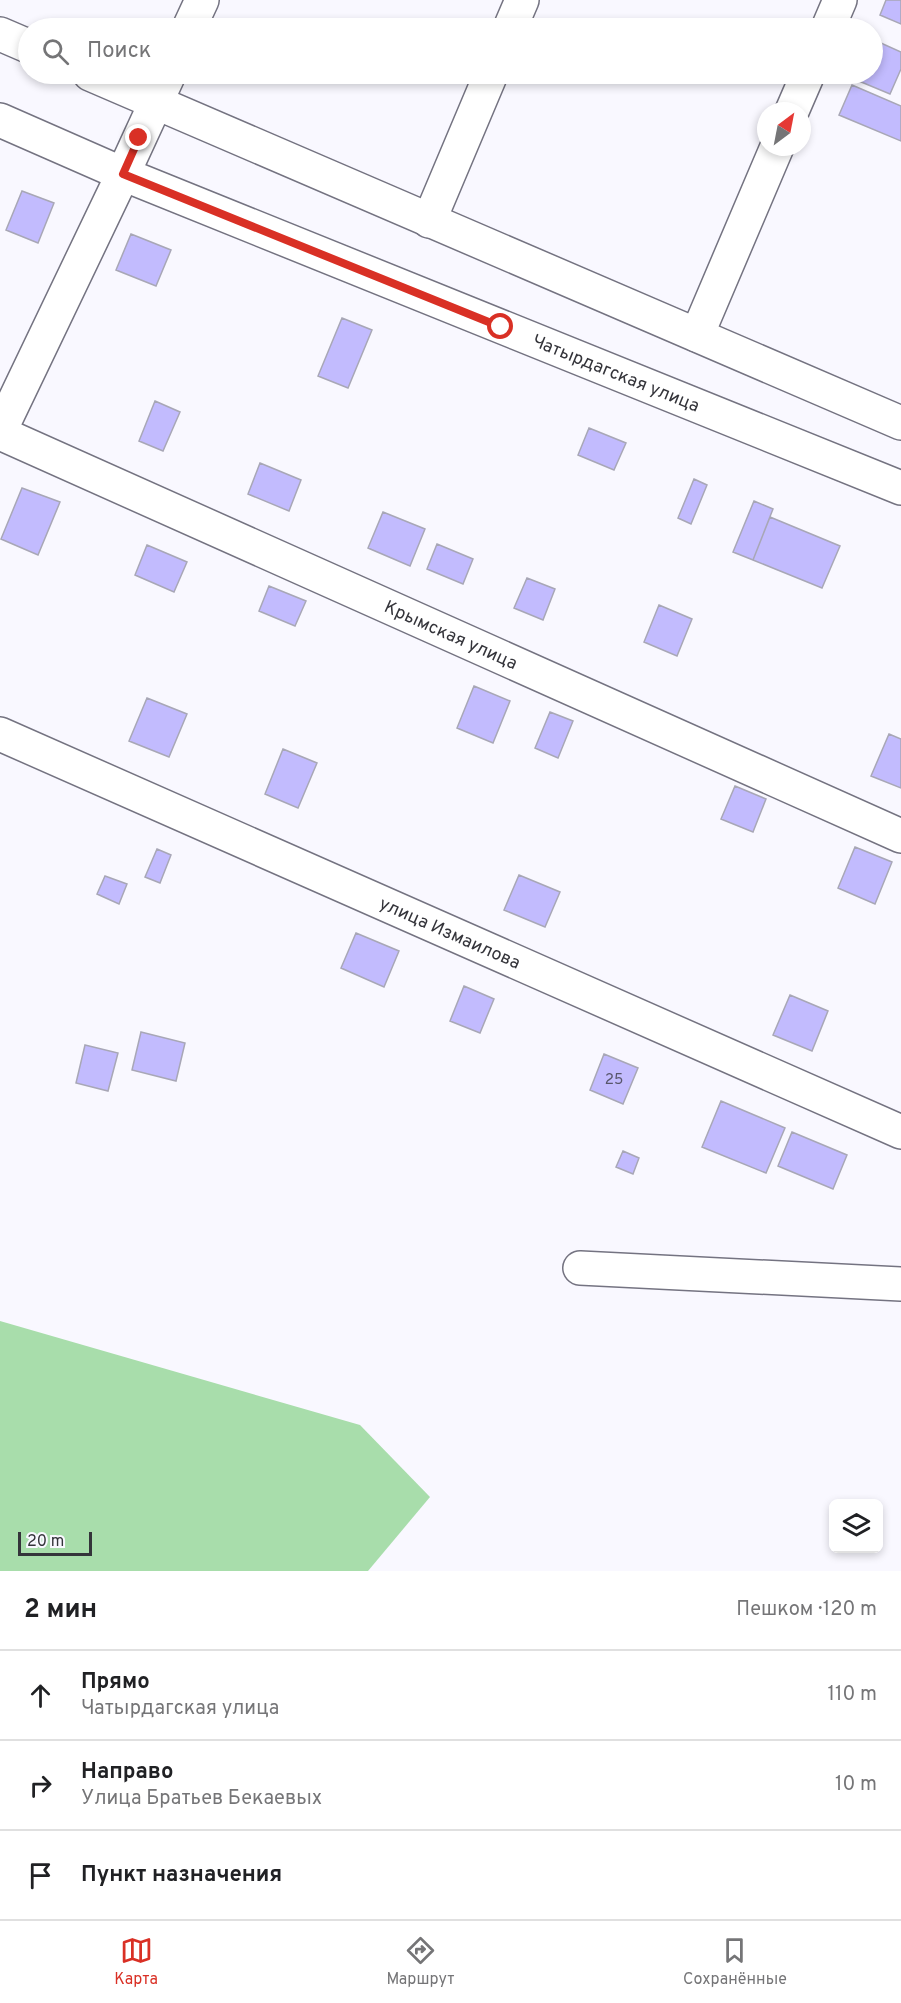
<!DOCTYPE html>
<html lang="ru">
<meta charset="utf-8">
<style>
:root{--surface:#fff;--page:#f6f6f6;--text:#202124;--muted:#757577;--line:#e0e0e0;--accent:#d93025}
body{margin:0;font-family:Overpass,sans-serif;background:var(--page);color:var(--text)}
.controls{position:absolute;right:18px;bottom:18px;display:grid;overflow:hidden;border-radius:9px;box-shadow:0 3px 9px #0003}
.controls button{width:54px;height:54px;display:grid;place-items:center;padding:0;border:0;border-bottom:2px solid var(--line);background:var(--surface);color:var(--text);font:30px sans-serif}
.compass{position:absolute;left:757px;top:102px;width:54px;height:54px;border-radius:50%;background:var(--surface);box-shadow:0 3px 9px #0003;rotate:32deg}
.scale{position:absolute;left:18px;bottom:15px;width:74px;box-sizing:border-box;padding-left:6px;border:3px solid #34343a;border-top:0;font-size:16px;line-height:21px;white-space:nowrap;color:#34343a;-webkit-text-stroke:4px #f9f8ff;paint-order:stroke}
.stop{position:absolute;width:18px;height:18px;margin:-14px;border:4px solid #d93025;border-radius:50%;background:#fff}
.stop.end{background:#d93025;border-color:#fff;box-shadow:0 2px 6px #0008}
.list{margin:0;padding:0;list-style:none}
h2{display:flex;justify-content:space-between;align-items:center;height:78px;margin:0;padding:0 24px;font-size:26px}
h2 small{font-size:20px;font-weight:400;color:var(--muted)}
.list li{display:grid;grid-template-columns:39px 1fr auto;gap:18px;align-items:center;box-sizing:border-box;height:90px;padding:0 24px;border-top:2px solid var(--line)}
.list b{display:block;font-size:22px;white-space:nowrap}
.list p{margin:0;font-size:20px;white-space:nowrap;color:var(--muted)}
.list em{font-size:20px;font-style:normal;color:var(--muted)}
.icon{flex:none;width:33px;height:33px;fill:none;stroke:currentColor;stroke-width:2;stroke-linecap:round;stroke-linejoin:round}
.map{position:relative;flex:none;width:901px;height:1571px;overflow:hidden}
.search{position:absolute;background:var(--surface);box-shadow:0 3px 9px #0003;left:18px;right:18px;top:18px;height:66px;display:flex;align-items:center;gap:15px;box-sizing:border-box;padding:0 21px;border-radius:33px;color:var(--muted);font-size:22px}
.sheet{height:348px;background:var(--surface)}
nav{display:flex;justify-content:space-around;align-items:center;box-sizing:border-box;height:84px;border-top:2px solid var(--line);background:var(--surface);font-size:16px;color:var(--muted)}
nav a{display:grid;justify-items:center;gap:3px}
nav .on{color:var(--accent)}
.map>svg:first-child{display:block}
</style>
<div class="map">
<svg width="901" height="1571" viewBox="0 0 901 1571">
<rect width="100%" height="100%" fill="#f9f8ff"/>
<path fill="#a8ddab" d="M 0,1321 L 360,1425 L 430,1497 L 368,1571 L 0,1571 Z"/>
<path fill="#c2bbfe" stroke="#a8a7b6" stroke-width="1.5" d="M 886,0 L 901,0 L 901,24 L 880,15 Z
M 872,39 L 901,52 L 901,69 L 890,94 L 842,74 L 872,74 Z
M 852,85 L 901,106 L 901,141 L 839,115 Z
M 22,191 L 54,203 L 38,243 L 6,230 Z
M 131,234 L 171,250 L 156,286 L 116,270 Z
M 342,318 L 372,330 L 348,388 L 318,376 Z
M 155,401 L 180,412 L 163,451 L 139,441 Z
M 589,428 L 626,443 L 614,470 L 578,455 Z
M 260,463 L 301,480 L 289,511 L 248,494 Z
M 694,479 L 707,485 L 691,524 L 678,518 Z
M 22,488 L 60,502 L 38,555 L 1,539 Z
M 754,501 L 773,509 L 753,560 L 733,552 Z
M 383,512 L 425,529 L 410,566 L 368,548 Z
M 770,517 L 840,546 L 822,588 L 753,560 Z
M 437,544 L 473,559 L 463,584 L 427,569 Z
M 147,545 L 187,562 L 174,592 L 135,575 Z
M 527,578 L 555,589 L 543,620 L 514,608 Z
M 269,586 L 306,601 L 295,626 L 259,611 Z
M 659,605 L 692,619 L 677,656 L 644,642 Z
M 474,686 L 510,701 L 493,743 L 457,728 Z
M 147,698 L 187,714 L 169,757 L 129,741 Z
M 550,712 L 573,721 L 558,758 L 535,748 Z
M 889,734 L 901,739 L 901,788 L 871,776 Z
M 283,749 L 317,763 L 298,808 L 265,794 Z
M 735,786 L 766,799 L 753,832 L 721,819 Z
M 855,847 L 892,862 L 875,904 L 838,888 Z
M 157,849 L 171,855 L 160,883 L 145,877 Z
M 519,875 L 560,892 L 545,927 L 504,910 Z
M 105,876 L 127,884 L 119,904 L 97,894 Z
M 356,933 L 399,951 L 384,987 L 341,968 Z
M 464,986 L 494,999 L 480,1033 L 450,1021 Z
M 790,995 L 828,1011 L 812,1051 L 773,1035 Z
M 141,1032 L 185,1043 L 176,1081 L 132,1070 Z
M 85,1045 L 118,1053 L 108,1091 L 76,1083 Z
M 604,1054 L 638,1068 L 623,1104 L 590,1090 Z
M 721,1101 L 785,1128 L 766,1173 L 702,1147 Z
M 792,1132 L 847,1155 L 833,1189 L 778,1166 Z
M 623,1151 L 639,1158 L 633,1174 L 616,1167 Z"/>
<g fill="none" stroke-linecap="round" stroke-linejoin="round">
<defs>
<g id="minor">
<path d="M 189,28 L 202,0"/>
<path d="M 510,28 L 522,0"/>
<path d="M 828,28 L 840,0"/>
<path d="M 792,111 L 808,74"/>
<path id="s1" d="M 0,120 L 123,174 L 901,488"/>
<path d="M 429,221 L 491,74"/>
<path d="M 697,335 L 777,147"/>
<path d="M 0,431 L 123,174 L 169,74"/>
<path id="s2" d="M 0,433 L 901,836"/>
<path id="s3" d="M 0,734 L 901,1132"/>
<path d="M 580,1268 L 901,1284"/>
</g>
<path id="major" d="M 0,34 L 28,46
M 90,74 L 901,423"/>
</defs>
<use href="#minor" stroke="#747381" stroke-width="36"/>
<use href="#major" stroke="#747381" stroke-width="36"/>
<use href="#minor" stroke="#fff" stroke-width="33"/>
<use href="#major" stroke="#fff" stroke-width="33"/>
</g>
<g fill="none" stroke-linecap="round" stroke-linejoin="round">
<path stroke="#d93025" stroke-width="8" d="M 139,138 L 123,174 L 501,327"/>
</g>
<g text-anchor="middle" stroke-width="4.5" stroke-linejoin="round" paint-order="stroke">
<g font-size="15" fill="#58566b">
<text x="614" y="1084">25</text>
</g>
<g font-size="18" fill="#34343a" stroke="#f9f8ff">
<text dy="6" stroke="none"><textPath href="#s1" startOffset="666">Чатырдагская улица</textPath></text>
<text dy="6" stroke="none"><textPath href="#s2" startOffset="494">Крымская улица</textPath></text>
<text dy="6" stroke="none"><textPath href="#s3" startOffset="492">улица Измаилова</textPath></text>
</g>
</g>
</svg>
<div class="controls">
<button><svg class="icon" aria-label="layers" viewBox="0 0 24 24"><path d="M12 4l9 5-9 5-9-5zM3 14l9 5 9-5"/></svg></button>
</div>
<svg class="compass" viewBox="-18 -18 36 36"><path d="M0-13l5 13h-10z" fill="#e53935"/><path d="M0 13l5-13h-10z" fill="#757577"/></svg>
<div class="scale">20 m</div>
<div class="stop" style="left:501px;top:327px"></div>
<div class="stop end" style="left:139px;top:138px"></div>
<div class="search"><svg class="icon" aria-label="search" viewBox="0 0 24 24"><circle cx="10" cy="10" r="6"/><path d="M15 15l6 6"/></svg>Поиск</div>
</div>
<section class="sheet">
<h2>2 мин<small>Пешком · 120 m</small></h2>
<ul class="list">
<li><svg class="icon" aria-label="ahead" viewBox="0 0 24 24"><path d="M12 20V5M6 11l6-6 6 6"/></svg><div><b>Прямо</b><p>Чатырдагская улица</p></div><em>110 m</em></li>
<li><svg class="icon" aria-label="right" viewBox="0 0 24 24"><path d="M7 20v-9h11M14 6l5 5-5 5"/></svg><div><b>Направо</b><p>Улица Братьев Бекаевых</p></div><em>10 m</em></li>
<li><svg class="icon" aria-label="arrive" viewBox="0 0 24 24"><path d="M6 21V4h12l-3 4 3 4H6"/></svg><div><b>Пункт назначения</b></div></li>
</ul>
</section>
<nav>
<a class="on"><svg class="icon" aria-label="map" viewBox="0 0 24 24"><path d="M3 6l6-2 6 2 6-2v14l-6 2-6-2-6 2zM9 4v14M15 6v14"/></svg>Карта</a>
<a><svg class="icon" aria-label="directions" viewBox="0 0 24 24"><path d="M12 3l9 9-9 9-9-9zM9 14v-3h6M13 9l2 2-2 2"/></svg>Маршрут</a>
<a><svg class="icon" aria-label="saved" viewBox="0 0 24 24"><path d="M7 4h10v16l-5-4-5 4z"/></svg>Сохранённые</a>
</nav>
